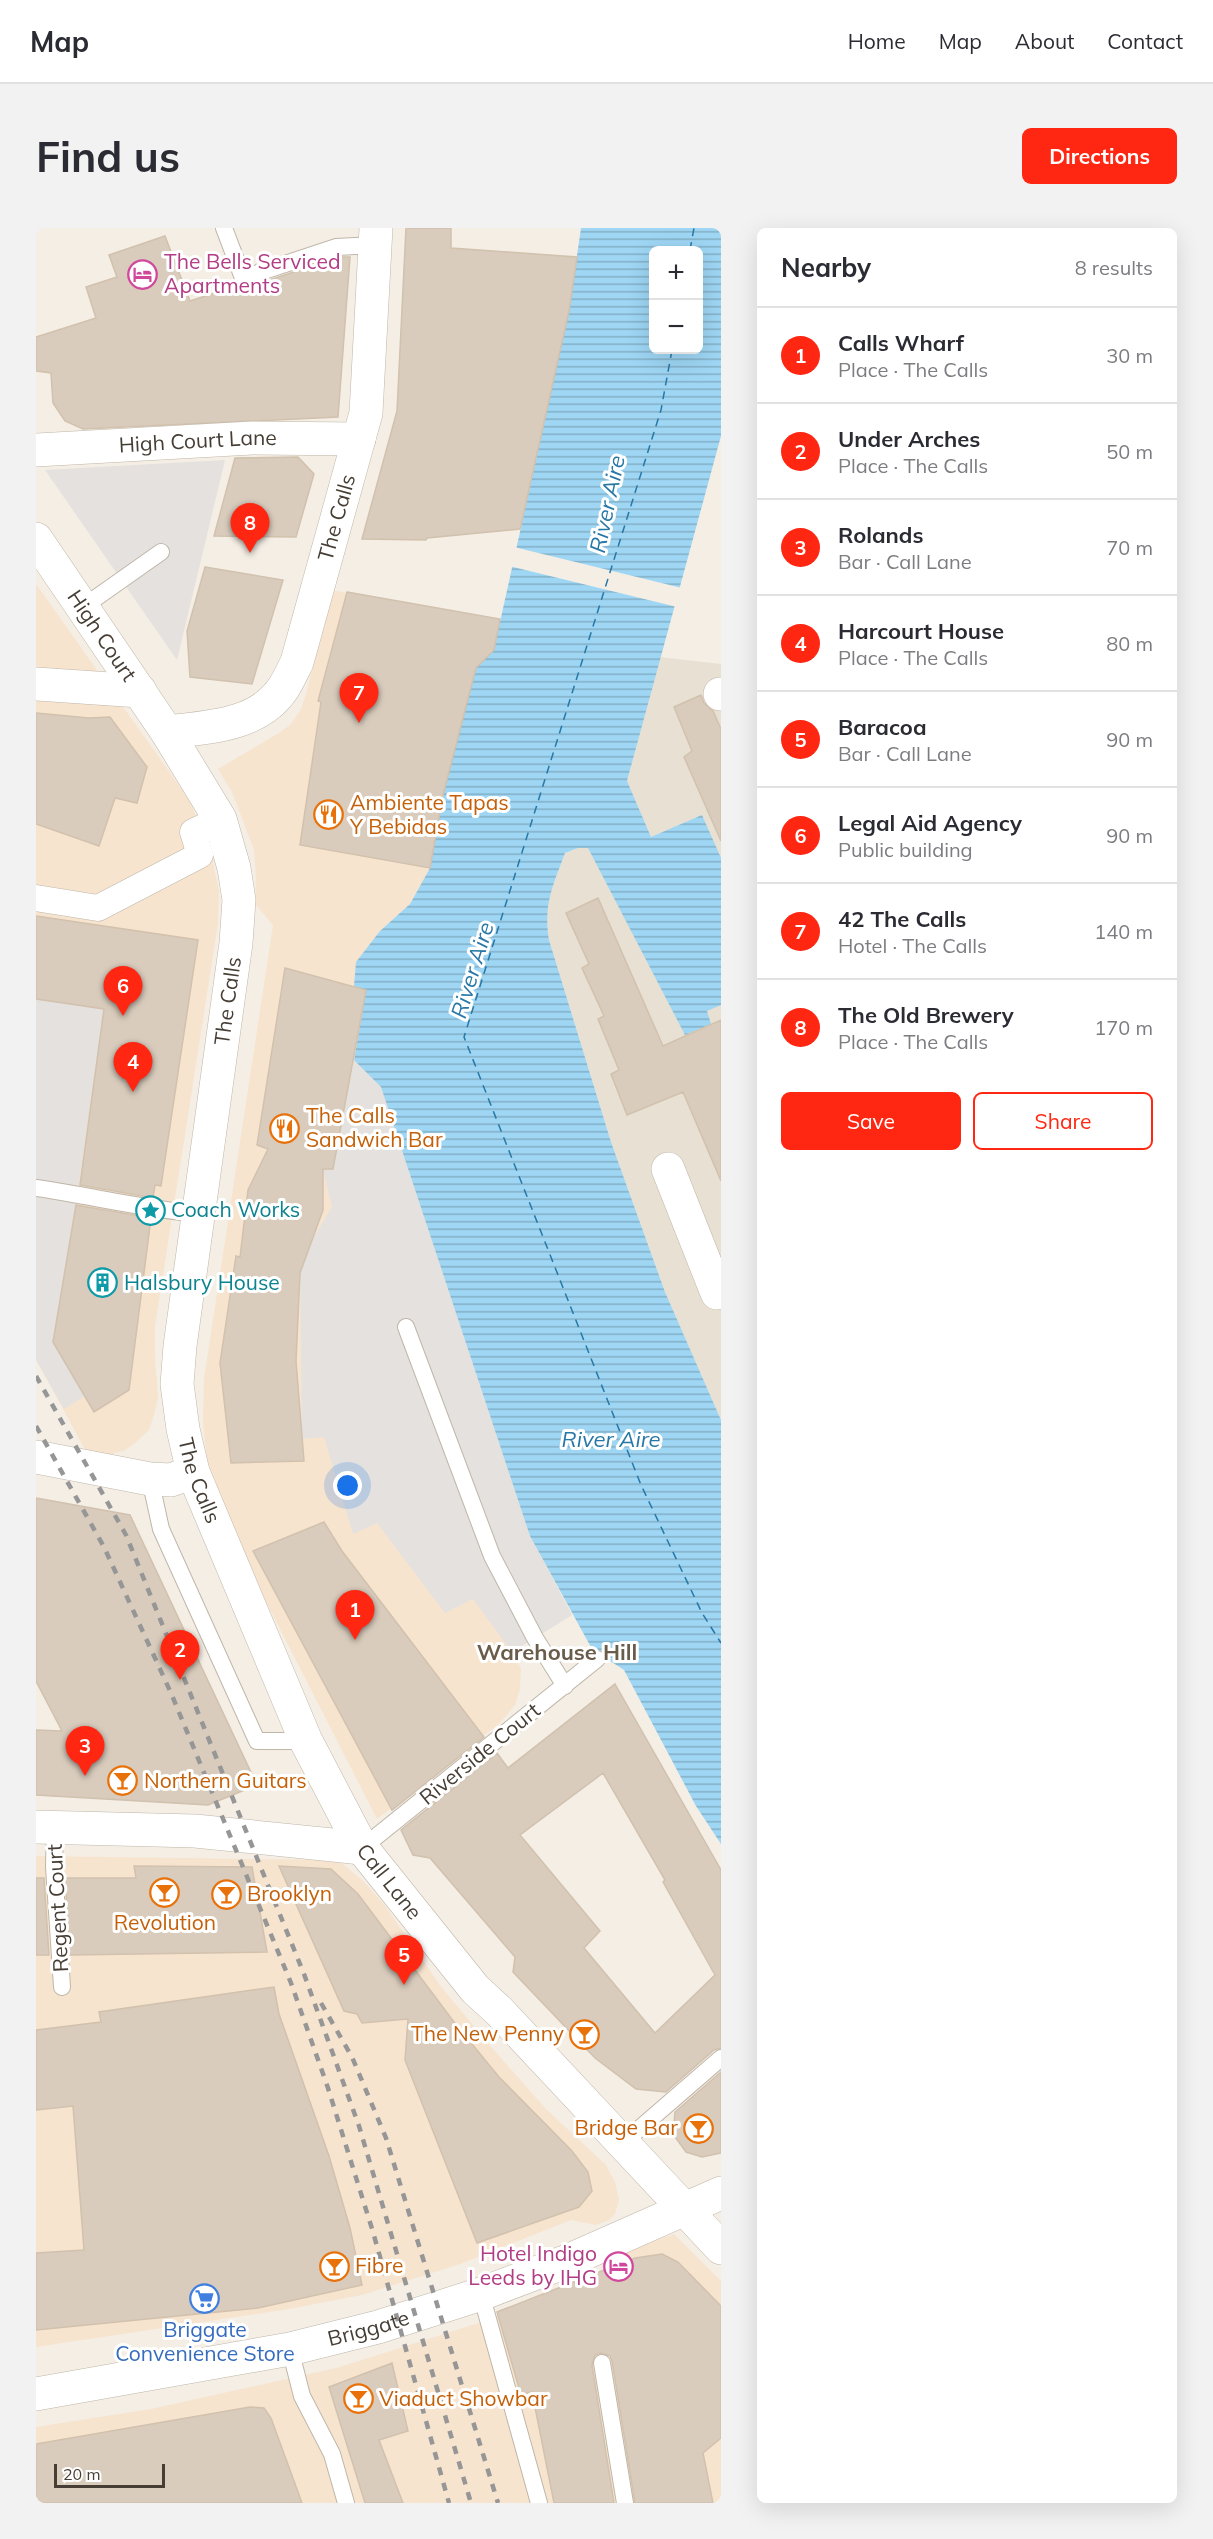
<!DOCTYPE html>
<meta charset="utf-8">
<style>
:root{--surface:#fff;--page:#f2f2f3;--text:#2b2b33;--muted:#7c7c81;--line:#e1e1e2;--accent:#ff2711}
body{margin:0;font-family:Mulish,sans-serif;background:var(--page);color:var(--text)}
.controls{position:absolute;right:18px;top:18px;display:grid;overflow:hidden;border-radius:9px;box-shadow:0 6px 24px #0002}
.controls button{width:54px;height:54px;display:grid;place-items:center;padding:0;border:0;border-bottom:2px solid var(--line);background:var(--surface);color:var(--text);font:30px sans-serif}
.scale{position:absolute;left:18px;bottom:15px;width:111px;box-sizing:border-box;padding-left:6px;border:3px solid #463e35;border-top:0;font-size:16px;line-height:21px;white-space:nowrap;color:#463e35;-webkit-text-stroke:4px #fff;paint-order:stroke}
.you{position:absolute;left:312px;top:1258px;width:21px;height:21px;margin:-15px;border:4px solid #fff;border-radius:50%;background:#1a73e8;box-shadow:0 0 0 9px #1a73e833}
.badge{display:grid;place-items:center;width:39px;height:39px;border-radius:50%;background:var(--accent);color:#fff;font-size:20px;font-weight:700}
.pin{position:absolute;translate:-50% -50px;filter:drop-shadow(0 2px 3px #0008)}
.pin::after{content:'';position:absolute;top:32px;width:21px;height:18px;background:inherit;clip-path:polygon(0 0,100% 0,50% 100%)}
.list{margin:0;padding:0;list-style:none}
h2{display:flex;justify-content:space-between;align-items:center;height:78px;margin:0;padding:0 24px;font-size:26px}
h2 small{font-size:20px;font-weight:400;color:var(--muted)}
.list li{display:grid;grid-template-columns:39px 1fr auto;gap:18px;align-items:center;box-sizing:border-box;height:96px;padding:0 24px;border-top:2px solid var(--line)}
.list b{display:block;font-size:22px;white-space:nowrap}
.list p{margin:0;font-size:20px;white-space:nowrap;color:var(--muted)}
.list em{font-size:20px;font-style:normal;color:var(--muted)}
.actions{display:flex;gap:12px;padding:18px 24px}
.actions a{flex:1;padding:14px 0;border:2px solid var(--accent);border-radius:9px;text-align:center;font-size:21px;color:var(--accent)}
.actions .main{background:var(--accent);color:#fff}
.map{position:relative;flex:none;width:685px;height:2275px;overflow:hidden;border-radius:9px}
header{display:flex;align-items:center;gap:36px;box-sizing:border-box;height:84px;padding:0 30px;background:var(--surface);border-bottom:2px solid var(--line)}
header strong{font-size:28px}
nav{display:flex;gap:33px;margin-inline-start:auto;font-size:21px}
.intro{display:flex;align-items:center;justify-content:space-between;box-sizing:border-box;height:144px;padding:0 36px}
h1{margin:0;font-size:42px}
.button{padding:15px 27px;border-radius:9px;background:var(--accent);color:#fff;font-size:21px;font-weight:700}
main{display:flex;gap:36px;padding:0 36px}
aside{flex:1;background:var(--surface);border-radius:9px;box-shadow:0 6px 24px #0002}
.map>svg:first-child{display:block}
</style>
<header>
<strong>Map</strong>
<nav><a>Home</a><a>Map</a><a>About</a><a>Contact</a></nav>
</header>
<div class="intro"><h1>Find us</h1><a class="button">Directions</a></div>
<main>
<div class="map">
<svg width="685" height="2275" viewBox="0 0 685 2275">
<defs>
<pattern id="water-rules" width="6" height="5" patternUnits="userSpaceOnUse" patternTransform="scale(1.5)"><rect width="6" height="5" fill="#9ed6f4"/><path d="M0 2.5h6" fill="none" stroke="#83afc6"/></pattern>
</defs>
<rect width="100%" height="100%" fill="#f4eee5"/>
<path fill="#e8e0d3" d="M 624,429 L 685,436 L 685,1192 L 629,1064 L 575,914 L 513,712 L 509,691 L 512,671 L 529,625 L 542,620 L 591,553 Z"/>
<path fill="#f7e4cf" d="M 0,356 L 154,573 L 175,625 L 183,663 L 182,696 L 119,1098 L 119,1129 L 122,1169 L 118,1187 L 113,1202 L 99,1215 L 88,1223 L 54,1231 L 0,1131 Z
M 295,362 L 464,391 L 394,640 L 374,676 L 344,703 L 330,762 L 318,832 L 345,858 L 494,1308 L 536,1387 L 476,1424 L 485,1441 L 484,1461 L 479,1477 L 464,1495 L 341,1591 L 201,1317 L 182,1269 L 171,1234 L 167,1194 L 168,1151 L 237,697 L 219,676 L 220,649 L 218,622 L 196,564 L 182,541 L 243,505 L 254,497 L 264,483 L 270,466 Z
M 0,1628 L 302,1632 L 327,1653 L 347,1675 L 406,1760 L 457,1821 L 510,1881 L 570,1937 L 579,1954 L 583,1972 L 579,1986 L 573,1992 L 560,1997 L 535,1992 L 424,2036 L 326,2067 L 253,2081 L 0,2119 Z
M 638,2006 L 685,2053 L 685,2275 L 0,2275 L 0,2199 L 115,2181 L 300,2140 L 342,2127 L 458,2090 L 574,2044 L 583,2025 Z"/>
<path fill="#e4e1de" d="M 189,232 L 141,432 L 9,242 Z
M 0,771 L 68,781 L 39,982 L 17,1114 L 49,1168 L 28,1181 L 0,1132 Z
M 318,832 L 345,858 L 494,1308 L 536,1387 L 476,1424 L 437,1371 L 409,1385 L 341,1295 L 317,1306 L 288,1209 L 266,1211 L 264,1032 L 296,979 L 287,941 L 297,941 Z"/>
<path fill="url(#water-rules)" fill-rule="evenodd" d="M 545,0 L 685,0 L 685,208 L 591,553 L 615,609 L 666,587 L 685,630 L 685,777 L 671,783 L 675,796 L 649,807 L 552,620 L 542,620 L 529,625 C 517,658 507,676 513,712 L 575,914 L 629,1064 L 685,1192 L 685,1616 L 660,1578 L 588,1442 L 556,1421 L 494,1308 L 345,859 L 318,832 L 330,763 L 318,758 L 320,734 L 344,703 L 374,676 L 394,640 L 407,567 L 440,440 L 458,421 L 533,83 ZM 618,22 L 662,22 L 662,122 L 618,122 Z"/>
<path fill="#f4eee5" d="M 478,319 L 646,360 L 641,379 L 473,338 Z"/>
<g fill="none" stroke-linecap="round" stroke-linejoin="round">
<path stroke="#2778a6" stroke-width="1.5" stroke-dasharray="8 6" stroke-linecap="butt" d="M 654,22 L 658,0
M 636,122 L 625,182 L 428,809 L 605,1257 L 666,1385 L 685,1415"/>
</g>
<path fill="#d9ccbd" stroke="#d1c1ad" stroke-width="1.5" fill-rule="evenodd" d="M 370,0 L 415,0 L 415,20 L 541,29 L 533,83 L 484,301 L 391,310 L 390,312 L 326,311 L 361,183 Z
M 129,8 L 154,73 L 200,58 L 210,60 L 302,29 L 314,29 L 302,189 L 47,201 L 29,193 L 17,175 L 15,145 L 0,143 L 0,109 L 60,90 L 50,59 L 81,49 L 73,27 Z
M 262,229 L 278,246 L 260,309 L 178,308 L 199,230 Z
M 169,339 L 247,352 L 216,456 L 154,449 L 151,403 Z
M 311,364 L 464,391 L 458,422 L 440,440 L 407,567 L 394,640 L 264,617 L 285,474 L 282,473 Z
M 665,467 L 668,475 L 677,483 L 685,501 L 685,613 L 648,529 L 656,523 L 638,479 Z
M 0,485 L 53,490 L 74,489 L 111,539 L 101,575 L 79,570 L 63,618 L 0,596 Z
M 562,670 L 627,818 L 685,792 L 685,953 L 647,864 L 591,887 L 575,846 L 583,842 L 562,791 L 568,788 L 546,740 L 553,736 L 530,685 Z
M 0,688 L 162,712 L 125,958 L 119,957 L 117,970 L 44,957 L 68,781 L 0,771 Z
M 249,740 L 330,762 L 297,941 L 287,941 L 287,982 L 264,1045 L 260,1133 L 268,1233 L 195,1235 L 184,1135 L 200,1028 L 204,1029 L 212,962 L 232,921 L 221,917 Z
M 40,977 L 115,990 L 93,1162 L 58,1184 L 17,1114 Z
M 0,1270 L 94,1287 L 221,1557 L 172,1577 L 0,1567 L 0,1502 L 26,1503 L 0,1453 Z
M 288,1294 L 306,1323 L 448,1509 L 356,1582 L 217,1323 Z
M 579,1456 L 685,1642 L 685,1820 L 678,1822 L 630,1864 L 600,1861 L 559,1830 L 477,1744 L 479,1729 L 394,1630 L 377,1627 L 365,1602 L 461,1525 L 472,1540 ZM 567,1545 L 629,1652 L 627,1654 L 679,1747 L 619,1805 L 548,1720 L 564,1703 L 484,1607 Z
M 98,1638 L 216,1639 L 231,1724 L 34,1727 L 29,1650 L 100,1650 Z
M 243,1638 L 295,1641 L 322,1666 L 418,1794 L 463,1849 L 536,1923 L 552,1944 L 556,1963 L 543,1979 L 441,2015 L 369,1832 L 372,1791 L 326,1795 L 321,1786 L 308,1783 Z
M 0,1650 L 8,1650 L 13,1727 L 0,1727 Z
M 238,1759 L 243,1786 L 293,1928 L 314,2000 L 326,2057 L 222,2080 L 0,2102 L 0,2025 L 48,2022 L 37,1878 L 0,1882 L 0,1802 L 65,1794 L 63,1784 Z
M 685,1844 L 685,1925 L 666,1929 L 650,1924 L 637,1906 L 639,1884 Z
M 626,2026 L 642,2034 L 685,2078 L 685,2210 L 667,2225 L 677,2275 L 599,2275 L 576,2133 L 574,2128 L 565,2125 L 559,2127 L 556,2137 L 578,2275 L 518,2275 L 496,2164 L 485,2167 L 461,2084 L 599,2030 Z
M 356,2135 L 372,2203 L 343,2212 L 367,2275 L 329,2275 L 293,2159 Z
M 214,2179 L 228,2180 L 235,2190 L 266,2275 L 0,2275 L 0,2216 Z"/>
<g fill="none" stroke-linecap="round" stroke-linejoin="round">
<defs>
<path id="service" d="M 188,0 L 207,50 L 300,19 L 339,17
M 47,379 L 125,324
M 0,960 C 55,968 108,981 163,986
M 370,1099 L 456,1328 L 499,1410 L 529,1458
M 114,1251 L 125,1301 L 221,1513 L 270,1513
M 19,1600 L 18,1639 L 26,1759
M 326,1620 L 561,1431
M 588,1914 L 685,1830
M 445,2066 L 503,2275
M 254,2121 L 266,2168 L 296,2226 L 310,2275
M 566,2135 L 589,2275"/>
<path id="pedestrian" d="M 0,670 L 62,680 L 164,627 L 157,604 L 184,591"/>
<g id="minor">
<path id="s1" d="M 0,222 L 216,210 L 323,211"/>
<path d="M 0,456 L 104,463"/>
<path d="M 684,466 L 685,466"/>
<path id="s2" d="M 131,504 C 173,499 223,498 248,459 C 253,451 257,442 261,434 L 330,185 L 340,0"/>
<path d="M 632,941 L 681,1065 L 685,1063"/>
<path d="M 0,1229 L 114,1251 L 135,1252 L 157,1244"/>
<path d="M 0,1599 L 159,1603 L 326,1620"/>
<path id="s3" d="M 0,2166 L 254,2121 L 342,2099 L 445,2066 L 529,2034 L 685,1965"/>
</g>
<g id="tertiary">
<path id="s4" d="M 0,311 L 131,504 L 184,591 L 198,640 L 203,672 L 200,715 L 144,1118 L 141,1156 L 147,1201 L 157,1244 L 270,1513 L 326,1620 L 439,1761 L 463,1783 L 685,2020"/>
</g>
</defs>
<use href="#service" stroke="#bfb6a8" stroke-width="18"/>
<use href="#pedestrian" stroke="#bfb6a8" stroke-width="27"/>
<use href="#minor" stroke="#bfb6a8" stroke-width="34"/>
<use href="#tertiary" stroke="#bfb6a8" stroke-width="34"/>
<use href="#service" stroke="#fff" stroke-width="16"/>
<use href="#pedestrian" stroke="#fff" stroke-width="26"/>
<use href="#minor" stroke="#fff" stroke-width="33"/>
<use href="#tertiary" stroke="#fff" stroke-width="33"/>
<path stroke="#969696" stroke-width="4.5" stroke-dasharray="8 8" stroke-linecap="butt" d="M 0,1148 L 90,1307 L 268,1746 L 323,1898 L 435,2275
M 0,1198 L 68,1319 L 135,1465 L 255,1755 L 292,1860 L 337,2004 L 413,2275
M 285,1775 L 316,1829 L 350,1910 L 462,2275"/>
</g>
<defs>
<symbol id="hotel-ring" viewBox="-11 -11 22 22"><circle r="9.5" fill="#fff" stroke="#d1479c" stroke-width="1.5"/><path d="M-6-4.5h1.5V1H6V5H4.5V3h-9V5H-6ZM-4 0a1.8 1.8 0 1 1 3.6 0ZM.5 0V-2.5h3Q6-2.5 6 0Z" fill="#d1479c"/></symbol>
<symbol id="restaurant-ring" viewBox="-11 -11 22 22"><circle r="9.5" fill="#fff" stroke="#e8710a" stroke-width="1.5"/><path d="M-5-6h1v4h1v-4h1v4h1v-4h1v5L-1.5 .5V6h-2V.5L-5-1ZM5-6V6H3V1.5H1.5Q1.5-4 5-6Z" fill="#e8710a"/></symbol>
<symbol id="sight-ring" viewBox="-11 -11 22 22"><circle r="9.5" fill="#fff" stroke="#0f9aa8" stroke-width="1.5"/><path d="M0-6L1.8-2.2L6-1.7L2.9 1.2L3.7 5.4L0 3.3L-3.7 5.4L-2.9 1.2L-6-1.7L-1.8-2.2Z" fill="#0f9aa8"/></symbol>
<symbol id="building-ring" viewBox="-11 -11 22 22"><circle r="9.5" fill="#fff" stroke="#0f9aa8" stroke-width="1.5"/><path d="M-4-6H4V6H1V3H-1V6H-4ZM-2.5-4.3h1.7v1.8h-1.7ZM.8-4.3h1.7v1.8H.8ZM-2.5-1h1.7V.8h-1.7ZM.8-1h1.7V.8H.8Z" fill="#0f9aa8"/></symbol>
<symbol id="bar-ring" viewBox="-11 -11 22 22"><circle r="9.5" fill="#fff" stroke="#e8710a" stroke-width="1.5"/><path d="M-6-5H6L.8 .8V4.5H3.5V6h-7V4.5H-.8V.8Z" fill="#e8710a"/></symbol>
<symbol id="supermarket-ring" viewBox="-11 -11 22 22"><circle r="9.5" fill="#fff" stroke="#3f7fe0" stroke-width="1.5"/><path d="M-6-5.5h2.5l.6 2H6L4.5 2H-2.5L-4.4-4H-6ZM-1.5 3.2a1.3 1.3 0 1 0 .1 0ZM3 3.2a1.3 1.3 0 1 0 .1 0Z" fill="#3f7fe0"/></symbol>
</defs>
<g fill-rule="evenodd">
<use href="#hotel-ring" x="90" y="30" width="33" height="33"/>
<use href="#restaurant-ring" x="276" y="570" width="33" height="33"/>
<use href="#restaurant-ring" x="232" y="884" width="33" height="33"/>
<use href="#sight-ring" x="98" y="966" width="33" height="33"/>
<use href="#building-ring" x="50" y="1038" width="33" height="33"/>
<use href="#bar-ring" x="70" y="1536" width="33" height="33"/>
<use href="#bar-ring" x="112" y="1648" width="33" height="33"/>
<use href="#bar-ring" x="174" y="1650" width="33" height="33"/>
<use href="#bar-ring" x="532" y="1790" width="33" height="33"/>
<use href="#bar-ring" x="646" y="1884" width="33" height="33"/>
<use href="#bar-ring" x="282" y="2022" width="33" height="33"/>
<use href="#hotel-ring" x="566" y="2022" width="33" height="33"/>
<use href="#supermarket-ring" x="152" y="2054" width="33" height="33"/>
<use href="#bar-ring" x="306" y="2154" width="33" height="33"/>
</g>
<g text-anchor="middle" stroke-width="6" stroke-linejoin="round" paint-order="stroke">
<g font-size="21" fill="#b23c85" stroke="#fff" text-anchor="start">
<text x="128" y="41">The Bells Serviced<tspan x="128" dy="24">Apartments</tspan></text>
<text x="561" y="2033" text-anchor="end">Hotel Indigo<tspan x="561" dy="24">Leeds by IHG</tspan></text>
</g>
<g font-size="21" fill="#463e35" stroke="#fff">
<text dy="7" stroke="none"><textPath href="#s1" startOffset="162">High Court Lane</textPath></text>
<text dy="7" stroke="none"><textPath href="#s2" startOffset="308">The Calls</textPath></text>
<text dy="7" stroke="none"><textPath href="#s4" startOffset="117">High Court</textPath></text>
<text transform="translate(192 773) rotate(-82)" y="7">The Calls</text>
<text dy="7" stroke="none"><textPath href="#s4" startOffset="1006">The Calls</textPath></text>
<text transform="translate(444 1526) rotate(-39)" y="7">Riverside Court</text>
<text dy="7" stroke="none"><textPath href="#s4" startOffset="1452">Call Lane</textPath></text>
<text transform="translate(22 1680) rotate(-93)" y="7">Regent Court</text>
<text dy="7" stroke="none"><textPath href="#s3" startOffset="339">Briggate</textPath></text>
</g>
<g font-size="21" fill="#c56008" stroke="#fff" text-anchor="start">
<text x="314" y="582">Ambiente Tapas<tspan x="314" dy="24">Y Bebidas</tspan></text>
<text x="270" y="895">The Calls<tspan x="270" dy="24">Sandwich Bar</tspan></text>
<text x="108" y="1560">Northern Guitars</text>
<text x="211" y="1673">Brooklyn</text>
<text x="129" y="1702" text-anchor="middle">Revolution</text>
<text x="528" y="1813" text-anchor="end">The New Penny</text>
<text x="642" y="1907" text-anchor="end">Bridge Bar</text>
<text x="319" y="2045">Fibre</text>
<text x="343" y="2178">Viaduct Showbar</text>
</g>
<g font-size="21" fill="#0d838f" stroke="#fff" text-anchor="start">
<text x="135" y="989">Coach Works</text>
<text x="88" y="1062">Halsbury House</text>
</g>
<g font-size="21" fill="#366cbe" stroke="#fff">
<text x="169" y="2109">Briggate<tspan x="169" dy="24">Convenience Store</tspan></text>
</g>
<g font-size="22" font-style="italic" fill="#2778a6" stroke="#fff">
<text transform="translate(571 276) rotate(-78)" y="8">River Aire</text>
<text transform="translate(436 742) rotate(-73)" y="8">River Aire</text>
<text x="575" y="1219">River Aire</text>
</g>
<g font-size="22" font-weight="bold" fill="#6a5c4b" stroke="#fff">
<text x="521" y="1432">Warehouse Hill</text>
</g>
</g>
</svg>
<div class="controls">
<button>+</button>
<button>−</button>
</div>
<div class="scale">20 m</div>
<div class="you"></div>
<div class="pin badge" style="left:319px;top:1412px">1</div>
<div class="pin badge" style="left:144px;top:1452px">2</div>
<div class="pin badge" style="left:49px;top:1548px">3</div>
<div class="pin badge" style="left:97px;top:864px">4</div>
<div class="pin badge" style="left:368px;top:1757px">5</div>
<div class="pin badge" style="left:87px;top:788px">6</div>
<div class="pin badge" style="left:323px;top:495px">7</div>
<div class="pin badge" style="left:214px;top:325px">8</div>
</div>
<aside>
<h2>Nearby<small>8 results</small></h2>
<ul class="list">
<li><span class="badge">1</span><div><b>Calls Wharf</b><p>Place · The Calls</p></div><em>30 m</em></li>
<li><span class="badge">2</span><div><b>Under Arches</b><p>Place · The Calls</p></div><em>50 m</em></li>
<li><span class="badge">3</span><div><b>Rolands</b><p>Bar · Call Lane</p></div><em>70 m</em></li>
<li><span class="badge">4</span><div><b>Harcourt House</b><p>Place · The Calls</p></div><em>80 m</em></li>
<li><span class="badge">5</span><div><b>Baracoa</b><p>Bar · Call Lane</p></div><em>90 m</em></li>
<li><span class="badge">6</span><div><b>Legal Aid Agency</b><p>Public building</p></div><em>90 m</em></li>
<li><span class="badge">7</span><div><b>42 The Calls</b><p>Hotel · The Calls</p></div><em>140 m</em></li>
<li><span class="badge">8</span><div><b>The Old Brewery</b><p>Place · The Calls</p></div><em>170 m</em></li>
</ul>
<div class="actions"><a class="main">Save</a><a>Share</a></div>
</aside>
</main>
